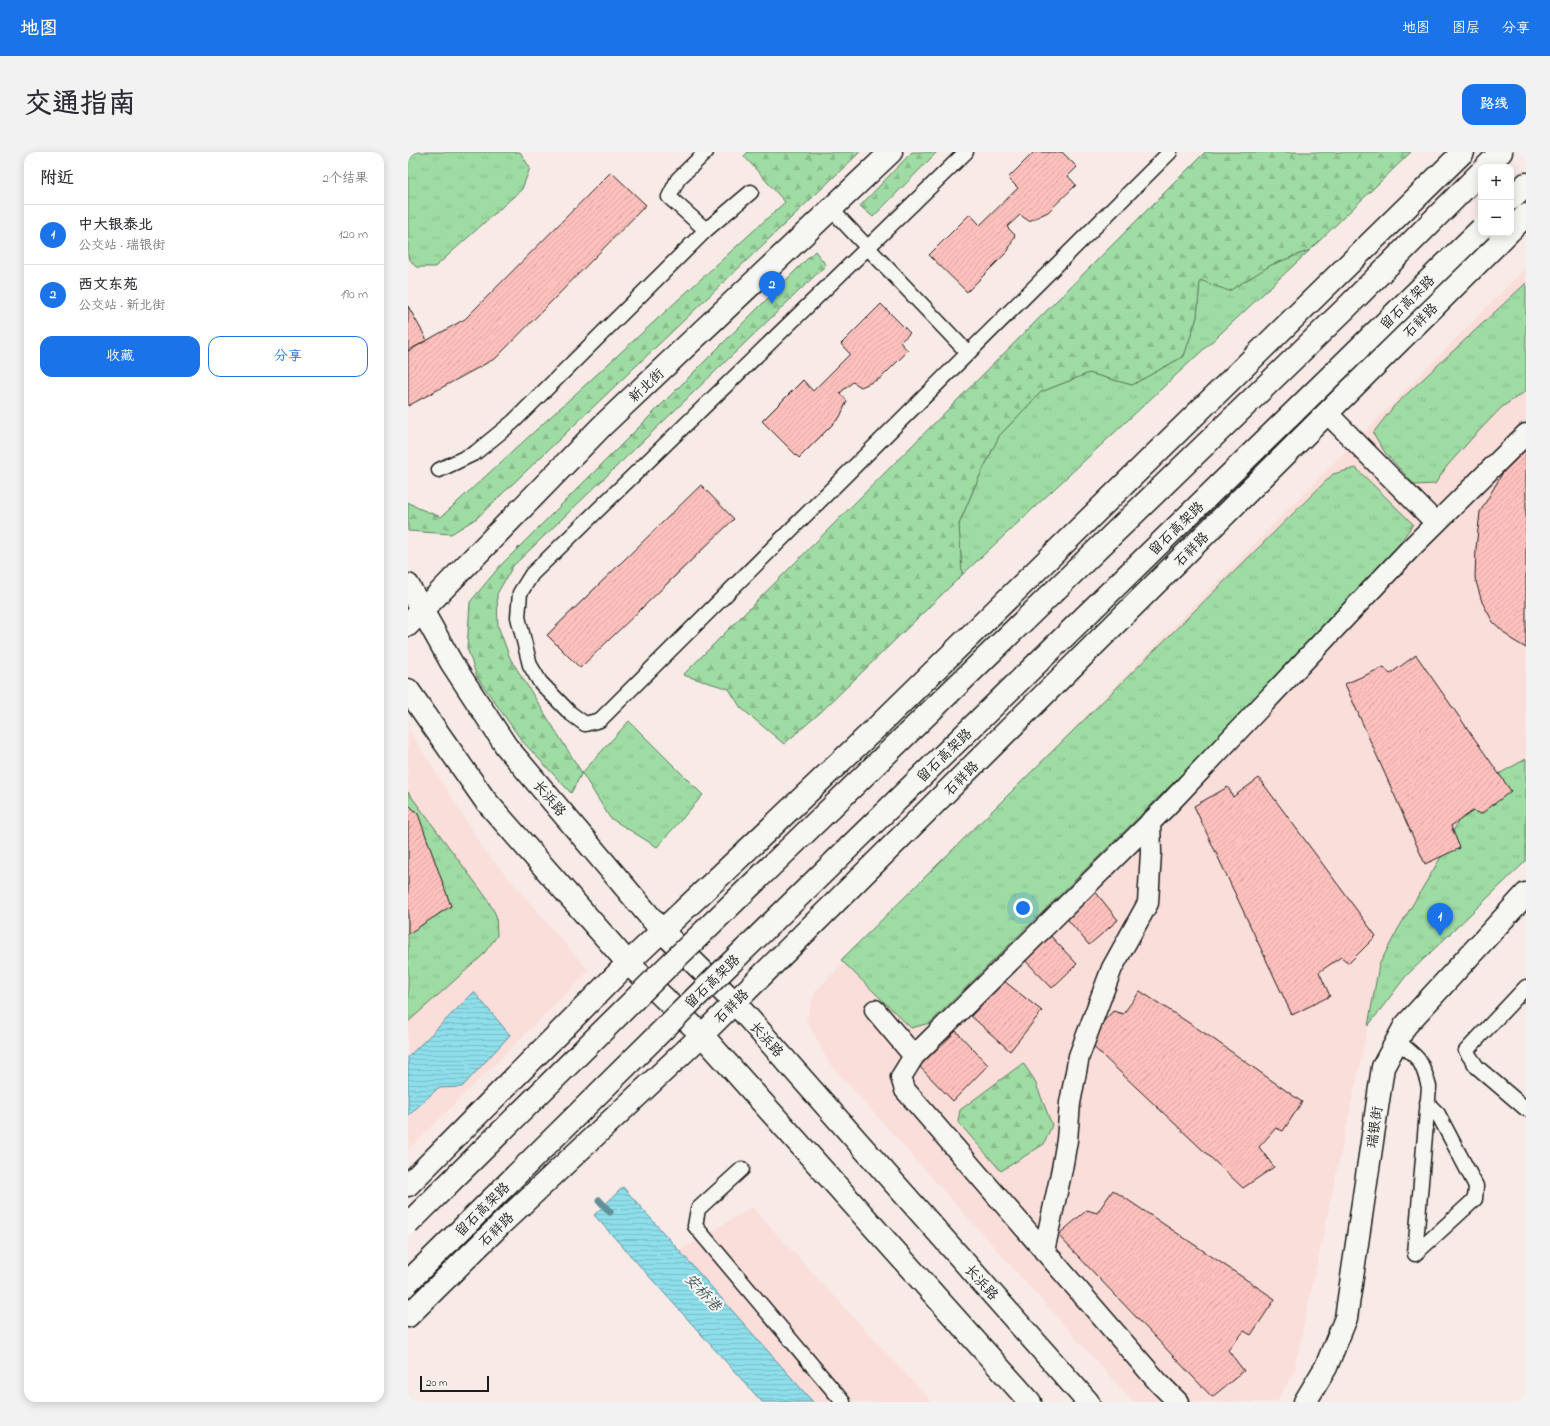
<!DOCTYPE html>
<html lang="zh">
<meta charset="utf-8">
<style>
:root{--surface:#fff;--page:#f2f2f3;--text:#2b2b33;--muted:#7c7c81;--line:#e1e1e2;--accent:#1a73e8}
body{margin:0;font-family:"Indie Flower","LXGW WenKai TC",sans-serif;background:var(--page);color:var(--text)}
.controls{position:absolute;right:12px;top:12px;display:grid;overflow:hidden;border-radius:8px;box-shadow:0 2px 10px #0003}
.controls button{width:36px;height:36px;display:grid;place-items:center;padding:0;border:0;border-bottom:1px solid var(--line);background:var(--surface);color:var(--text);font:20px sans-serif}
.scale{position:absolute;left:12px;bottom:10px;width:69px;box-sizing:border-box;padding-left:4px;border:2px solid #1c1c1c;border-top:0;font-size:11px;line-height:14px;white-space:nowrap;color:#1c1c1c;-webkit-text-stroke:3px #f6f6f2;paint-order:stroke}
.you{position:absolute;left:615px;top:756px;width:14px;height:14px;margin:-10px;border:3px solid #fff;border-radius:50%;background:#1a73e8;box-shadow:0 0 0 6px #1a73e833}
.badge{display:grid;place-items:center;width:26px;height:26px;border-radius:50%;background:var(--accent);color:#fff;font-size:13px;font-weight:700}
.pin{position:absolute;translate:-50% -33px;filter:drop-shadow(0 1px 2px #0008)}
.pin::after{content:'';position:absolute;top:21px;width:14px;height:12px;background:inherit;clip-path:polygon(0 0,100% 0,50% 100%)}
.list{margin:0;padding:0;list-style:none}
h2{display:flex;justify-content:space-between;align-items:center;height:52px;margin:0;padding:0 16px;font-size:17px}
h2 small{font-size:13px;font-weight:400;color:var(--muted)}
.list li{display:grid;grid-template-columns:26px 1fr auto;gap:12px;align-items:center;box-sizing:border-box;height:60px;padding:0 16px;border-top:1px solid var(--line)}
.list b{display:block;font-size:15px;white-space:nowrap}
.list p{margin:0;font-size:13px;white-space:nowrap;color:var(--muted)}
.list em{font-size:13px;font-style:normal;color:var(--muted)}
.actions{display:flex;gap:8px;padding:12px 16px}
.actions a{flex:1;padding:9px 0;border:1px solid var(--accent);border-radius:12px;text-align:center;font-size:14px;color:var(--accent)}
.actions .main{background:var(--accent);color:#fff}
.map{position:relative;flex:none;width:1118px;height:1250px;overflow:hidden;border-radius:12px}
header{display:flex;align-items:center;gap:24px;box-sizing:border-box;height:56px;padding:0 20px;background:var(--accent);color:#fff}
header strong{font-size:19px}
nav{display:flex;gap:22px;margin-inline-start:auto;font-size:14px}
.intro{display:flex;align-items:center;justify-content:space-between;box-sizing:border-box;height:96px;padding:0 24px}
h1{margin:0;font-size:28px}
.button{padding:10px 18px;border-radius:12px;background:var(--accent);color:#fff;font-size:14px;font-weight:700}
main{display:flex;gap:24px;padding:0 24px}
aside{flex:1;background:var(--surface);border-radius:12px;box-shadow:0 2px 10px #0003}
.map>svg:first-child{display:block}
</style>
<header>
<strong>地图</strong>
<nav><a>地图</a><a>图层</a><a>分享</a></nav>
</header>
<div class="intro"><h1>交通指南</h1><a class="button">路线</a></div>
<main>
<aside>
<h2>附近<small>2个结果</small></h2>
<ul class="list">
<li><span class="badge">1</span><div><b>中大银泰北</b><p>公交站 · 瑞银街</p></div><em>120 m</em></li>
<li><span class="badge">2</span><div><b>西文东苑</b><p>公交站 · 新北街</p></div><em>190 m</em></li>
</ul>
<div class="actions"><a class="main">收藏</a><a>分享</a></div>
</aside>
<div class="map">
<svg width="1118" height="1250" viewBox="0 0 1118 1250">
<defs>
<pattern id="grass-tufts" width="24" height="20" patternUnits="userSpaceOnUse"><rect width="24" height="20" fill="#9edca3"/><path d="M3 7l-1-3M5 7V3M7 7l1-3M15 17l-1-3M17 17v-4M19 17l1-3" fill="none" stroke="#88bc8c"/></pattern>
<pattern id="forest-firs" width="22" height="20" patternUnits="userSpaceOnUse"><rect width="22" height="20" fill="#9edca3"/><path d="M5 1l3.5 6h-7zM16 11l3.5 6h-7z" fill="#88bc8c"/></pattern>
<pattern id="water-rules" width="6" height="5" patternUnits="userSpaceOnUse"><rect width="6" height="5" fill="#8edeeb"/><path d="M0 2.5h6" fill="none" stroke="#7abec9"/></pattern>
<pattern id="building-hatch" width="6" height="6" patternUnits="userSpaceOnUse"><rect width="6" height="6" fill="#fec1bd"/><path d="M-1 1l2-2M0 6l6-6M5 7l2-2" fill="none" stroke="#d9a5a2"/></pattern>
</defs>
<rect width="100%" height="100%" fill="#f8ebe7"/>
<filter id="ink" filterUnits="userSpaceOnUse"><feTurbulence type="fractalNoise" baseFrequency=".025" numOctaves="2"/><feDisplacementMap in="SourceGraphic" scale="8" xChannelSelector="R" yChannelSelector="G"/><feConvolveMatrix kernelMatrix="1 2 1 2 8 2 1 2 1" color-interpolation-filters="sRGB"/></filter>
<g filter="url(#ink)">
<path fill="#fadeda" d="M 1118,115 L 1118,709 L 998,824 L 960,874 L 886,1219 L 869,1250 L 725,1250 L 421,911 L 398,867 L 407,840 Z
M 0,576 L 77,699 L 181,819 L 0,998 Z
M 344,1055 L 524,1250 L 398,1250 L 271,1099 Z"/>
<path fill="url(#grass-tufts)" stroke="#5d7c60" d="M 8,0 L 112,0 L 122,16 L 114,37 L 27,115 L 8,115 L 0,105 L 0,6 Z
M 902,98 L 554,423 L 551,372 L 567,334 L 591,284 L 633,240 L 681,221 L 724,233 L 776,204 L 789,165 L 792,128 L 821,138 L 863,113 Z
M 1118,131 L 1118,239 L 1094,255 L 1066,284 L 1039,314 L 1027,332 L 1007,333 L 978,302 L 965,281 L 986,254 Z
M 948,316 L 1005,372 L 990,394 L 915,483 L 522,871 L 503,876 L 433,808 L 925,322 Z
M 221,569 L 295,643 L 249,695 L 202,666 L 174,621 Z
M 1118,607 L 1118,709 L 998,824 L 960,874 L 971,813 L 990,777 L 1036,700 L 1065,636 Z
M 0,640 L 78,745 L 88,763 L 89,784 L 74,804 L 0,870 Z"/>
<path fill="url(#forest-firs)" stroke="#5d7c60" d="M 340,0 L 452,0 L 69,366 L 43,382 L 0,379 L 0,350 L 10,356 L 33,365 L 377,50 L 336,4 Z
M 504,0 L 529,0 L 465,65 L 452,54 Z
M 797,0 L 1003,0 L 902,98 L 863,113 L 821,139 L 792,128 L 789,165 L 776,204 L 724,233 L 681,221 L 633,240 L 591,284 L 567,334 L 551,372 L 554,423 L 413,560 L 376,592 L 333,556 L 321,537 L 275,523 Z
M 407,99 L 418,113 L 105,414 L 89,442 L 90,474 L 102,506 L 174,621 L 163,641 L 114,589 L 69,525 L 59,496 L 62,450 L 92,414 Z
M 615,911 L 626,927 L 644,973 L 636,992 L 593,1019 L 550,970 L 552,958 Z"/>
<path fill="url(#water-rules)" stroke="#609098" d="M 66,840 L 102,883 L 54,935 L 30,936 L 0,964 L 0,905 Z
M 215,1035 L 405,1250 L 354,1250 L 186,1063 Z"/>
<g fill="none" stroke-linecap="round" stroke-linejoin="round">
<path stroke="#609098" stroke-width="7" d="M 191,1048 L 202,1060"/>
</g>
<path fill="url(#building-hatch)" stroke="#1c1c1c" d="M 626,0 L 654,0 L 669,15 L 660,24 L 668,33 L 640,60 L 621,69 L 612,63 L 599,75 L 607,83 L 600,99 L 559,140 L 521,103 L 562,62 L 572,73 L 610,36 L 600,26 Z
M 203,20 L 238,53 L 88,206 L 0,254 L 0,199 L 57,167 Z
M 473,152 L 502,181 L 492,190 L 500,199 L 473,226 L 453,235 L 445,230 L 432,241 L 439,249 L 432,265 L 391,306 L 354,269 L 395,228 L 405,239 L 442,202 L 433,192 Z
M 0,154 L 19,188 L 0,199 Z
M 1118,286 L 1118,496 L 1103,487 L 1085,470 L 1074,450 L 1067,426 L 1068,396 L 1072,360 L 1109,296 Z
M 293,333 L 326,367 L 172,516 L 139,483 Z
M 1008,503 L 1103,639 L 1073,662 L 1065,659 L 1043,674 L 1052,696 L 1017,712 L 937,532 L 976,515 L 982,522 Z
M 851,626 L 968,784 L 941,811 L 933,805 L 911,820 L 922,844 L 884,863 L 786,654 L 820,635 L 825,645 Z
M 0,652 L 10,662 L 43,754 L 0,782 Z
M 686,738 L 710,768 L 681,793 L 656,763 Z
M 637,778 L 669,812 L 644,836 L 611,802 Z
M 596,829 L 634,859 L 602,899 L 563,864 Z
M 732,839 L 804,886 L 894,950 L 875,979 L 868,976 L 851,995 L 866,1015 L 835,1036 L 678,888 L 705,859 L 715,862 Z
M 548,879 L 580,913 L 545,949 L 511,914 Z
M 705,1038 L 867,1147 L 843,1183 L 836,1179 L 820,1198 L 836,1219 L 804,1245 L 650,1083 L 679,1058 L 689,1061 Z"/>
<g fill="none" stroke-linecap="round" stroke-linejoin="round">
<defs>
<path id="service" d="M 558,0 L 124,422 L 112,441 L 110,465 L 122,513 L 132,530 L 162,561 L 177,572 L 192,568 L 762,0
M 423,57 L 560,201
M 298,78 L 261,45 L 270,27 L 298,0
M 31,318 L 67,301 L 105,270 L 298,78 L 343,40
M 1118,835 L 1058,899 L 1069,915 L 1118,957
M 989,889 C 1011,906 1014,908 1021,935 L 1007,1102
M 334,1017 L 290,1057 L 287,1074 L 435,1250
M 1007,1102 L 1067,1047 L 1068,1034 L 1030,962 L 1019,951"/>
<path id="pedestrian" d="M 919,261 L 1028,371
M 467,858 L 506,904
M 636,1099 L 654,1017 L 659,988 L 662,951 L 671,904 L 704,816 L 740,751 L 743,700 L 742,670
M 770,1250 L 750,1230 L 497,938 L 493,925 L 506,904 L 758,655 L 1002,397 L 1118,282"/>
<path id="minor" d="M 0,473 L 194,274 L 483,0
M 897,1250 L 918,1215 L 938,1166 L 975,915 L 997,874 L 1118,742"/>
<path id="secondary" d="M 0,433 L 43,510 L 98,594 L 254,779 L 327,851 L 680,1250
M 0,538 L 77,648 L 220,811 L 294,883 L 622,1250"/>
<path id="primary" d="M 1103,78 L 1118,63
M 0,1033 L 220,811 L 471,573 L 1055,0
M 0,1164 L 93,1072 L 294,883 L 1100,81"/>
<path id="trunk" d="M 1078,15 L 1093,0
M 1103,47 L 1118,32"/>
</defs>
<use href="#service" stroke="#1c1c1c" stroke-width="17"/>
<use href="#pedestrian" stroke="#1c1c1c" stroke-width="23"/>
<use href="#minor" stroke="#1c1c1c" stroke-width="25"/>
<use href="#secondary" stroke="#1c1c1c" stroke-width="25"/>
<use href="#primary" stroke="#1c1c1c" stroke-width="25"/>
<use href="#trunk" stroke="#1c1c1c" stroke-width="25"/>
<use href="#service" stroke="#f6f6f2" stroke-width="14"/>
<use href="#pedestrian" stroke="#f6f6f2" stroke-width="20"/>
<use href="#minor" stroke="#f6f6f2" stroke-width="22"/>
<use href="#secondary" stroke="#f6f6f2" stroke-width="22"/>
<use href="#primary" stroke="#f6f6f2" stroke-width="22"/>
<use href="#trunk" stroke="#f6f6f2" stroke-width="22"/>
<defs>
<path id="trunk-bridge" d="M 0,1072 L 259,815 L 939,155 L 1073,20
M 0,1130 L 290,843 L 1073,77"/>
</defs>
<use href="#trunk-bridge" stroke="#1c1c1c" stroke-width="25" stroke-linecap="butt"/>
<use href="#trunk-bridge" stroke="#f6f6f2" stroke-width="22"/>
</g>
</g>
<g text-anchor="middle" stroke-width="4" stroke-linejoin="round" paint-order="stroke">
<g font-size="14" fill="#1c1c1c" stroke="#f6f6f2">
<text transform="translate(999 150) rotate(-45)" y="5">留石高架路</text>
<text transform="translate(1012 168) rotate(-45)" y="5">石祥路</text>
<text transform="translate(238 233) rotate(-43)" y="5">新北街</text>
<text transform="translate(768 376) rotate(-44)" y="5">留石高架路</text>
<text transform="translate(783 397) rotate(-45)" y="5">石祥路</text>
<text transform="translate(536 603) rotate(-44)" y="5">留石高架路</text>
<text transform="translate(553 626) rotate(-45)" y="5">石祥路</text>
<text transform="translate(142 646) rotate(50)" y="5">长浜路</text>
<text transform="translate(304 829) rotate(-44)" y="5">留石高架路</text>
<text transform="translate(323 854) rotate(-45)" y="5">石祥路</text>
<text transform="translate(359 887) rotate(48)" y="5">长浜路</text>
<text transform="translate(966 975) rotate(-82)" y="5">瑞银街</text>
<text transform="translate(74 1057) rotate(-45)" y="5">留石高架路</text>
<text transform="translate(88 1077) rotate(-44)" y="5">石祥路</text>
<text transform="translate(574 1130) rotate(48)" y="5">长浜路</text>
</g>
<g font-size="15" font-style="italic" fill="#3e565a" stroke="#f6f6f2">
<text transform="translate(295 1140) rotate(47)" y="5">安桥港</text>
</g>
</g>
</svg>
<div class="controls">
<button>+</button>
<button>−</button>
</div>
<div class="scale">20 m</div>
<div class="you"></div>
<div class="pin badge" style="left:1032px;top:784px">1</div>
<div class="pin badge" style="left:364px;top:152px">2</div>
</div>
</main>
